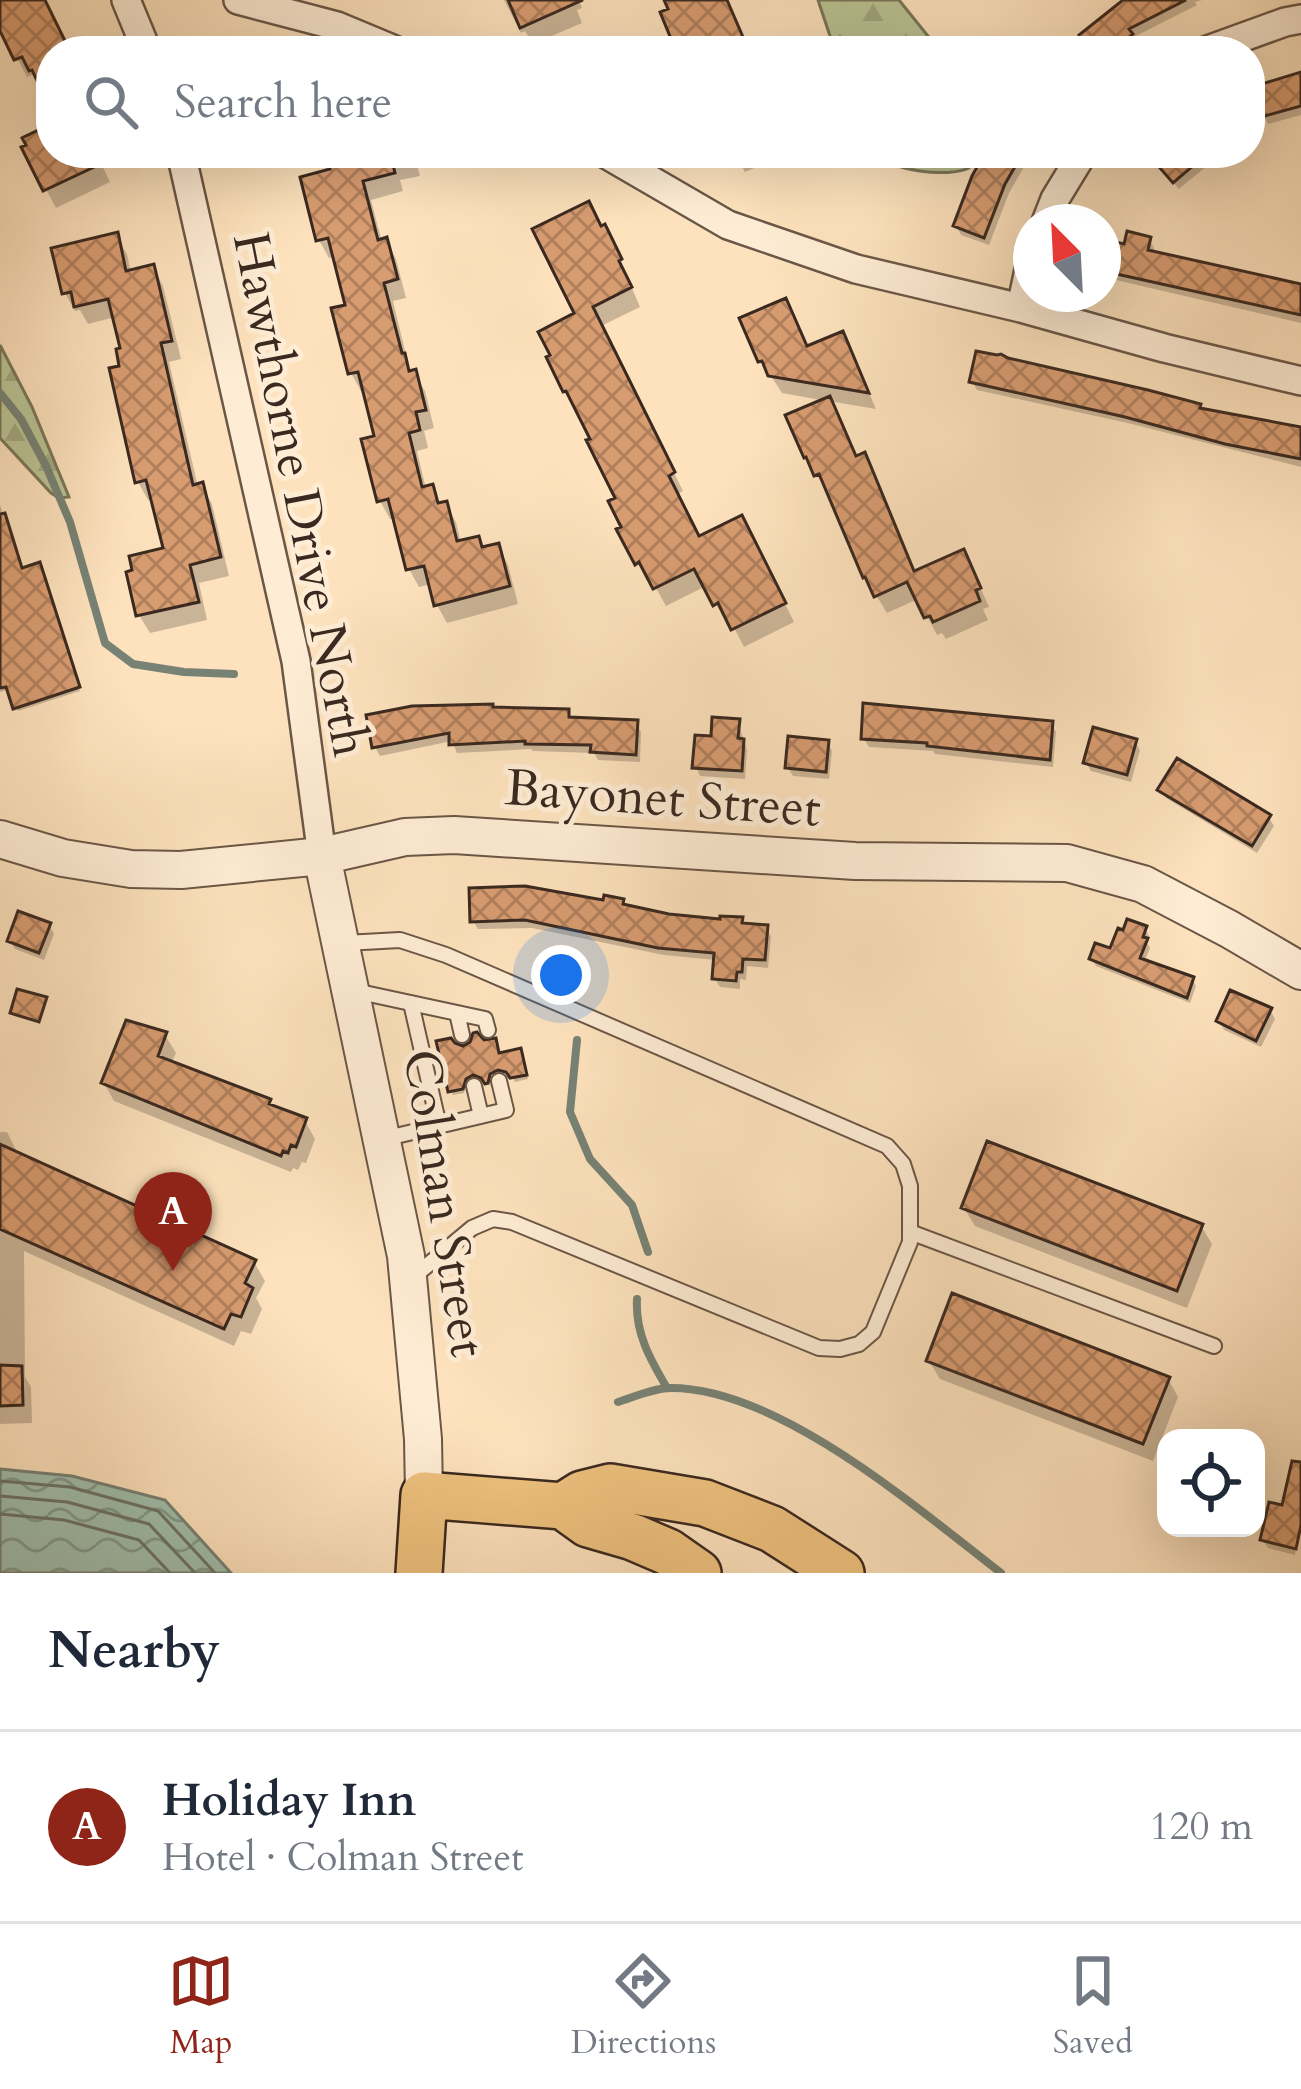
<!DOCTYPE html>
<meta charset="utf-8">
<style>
:root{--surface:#fff;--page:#f2f2f3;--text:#1f2937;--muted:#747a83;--line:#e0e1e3;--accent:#8f2418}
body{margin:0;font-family:Cardo,serif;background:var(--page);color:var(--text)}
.controls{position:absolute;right:36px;bottom:36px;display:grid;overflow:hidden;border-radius:24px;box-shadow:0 12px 48px #0002}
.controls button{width:108px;height:108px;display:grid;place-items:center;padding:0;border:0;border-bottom:3px solid var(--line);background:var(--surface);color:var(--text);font:60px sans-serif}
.compass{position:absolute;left:1013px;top:204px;width:108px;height:108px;border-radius:50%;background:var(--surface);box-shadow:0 12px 48px #0002;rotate:336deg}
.you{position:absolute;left:561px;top:975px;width:42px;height:42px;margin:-30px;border:9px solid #fff;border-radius:50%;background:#1a73e8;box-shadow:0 0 0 18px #1a73e833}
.badge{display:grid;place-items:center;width:78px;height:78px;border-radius:50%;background:var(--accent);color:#fff;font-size:39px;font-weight:700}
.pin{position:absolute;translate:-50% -99px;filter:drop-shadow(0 3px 6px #0008)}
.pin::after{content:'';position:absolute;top:63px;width:42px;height:36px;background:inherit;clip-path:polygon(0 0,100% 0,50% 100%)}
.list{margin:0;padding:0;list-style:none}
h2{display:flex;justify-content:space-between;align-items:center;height:156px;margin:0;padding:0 48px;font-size:51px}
h2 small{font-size:39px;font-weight:400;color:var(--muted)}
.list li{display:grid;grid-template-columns:78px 1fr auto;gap:36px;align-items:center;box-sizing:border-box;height:192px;padding:0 48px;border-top:3px solid var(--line)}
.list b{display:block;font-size:45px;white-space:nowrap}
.list p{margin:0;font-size:39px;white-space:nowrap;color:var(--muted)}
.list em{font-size:39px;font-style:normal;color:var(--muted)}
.icon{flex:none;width:66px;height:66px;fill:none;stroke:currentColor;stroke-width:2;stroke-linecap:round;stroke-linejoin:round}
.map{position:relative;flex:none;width:1301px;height:1573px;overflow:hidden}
.search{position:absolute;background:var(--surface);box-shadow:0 12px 48px #0002;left:36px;right:36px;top:36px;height:132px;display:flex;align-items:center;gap:30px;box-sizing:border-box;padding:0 42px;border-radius:48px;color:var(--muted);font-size:45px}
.sheet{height:348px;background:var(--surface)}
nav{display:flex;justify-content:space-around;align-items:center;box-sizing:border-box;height:168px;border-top:3px solid var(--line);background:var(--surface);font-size:33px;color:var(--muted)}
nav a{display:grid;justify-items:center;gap:6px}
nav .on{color:var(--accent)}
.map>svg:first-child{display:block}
</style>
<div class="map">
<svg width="1301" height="1573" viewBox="0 0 1301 1573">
<defs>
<pattern id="forest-firs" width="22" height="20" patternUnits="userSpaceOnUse" patternTransform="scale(3)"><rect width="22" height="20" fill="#bac495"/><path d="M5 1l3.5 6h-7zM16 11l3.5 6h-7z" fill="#a1a880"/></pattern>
<pattern id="water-waves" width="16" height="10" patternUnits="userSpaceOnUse" patternTransform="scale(3)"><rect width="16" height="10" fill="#a0bead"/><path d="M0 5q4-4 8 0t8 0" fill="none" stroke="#839a8c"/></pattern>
<pattern id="building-cross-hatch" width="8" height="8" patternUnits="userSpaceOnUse" patternTransform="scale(3)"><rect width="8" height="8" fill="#d89c71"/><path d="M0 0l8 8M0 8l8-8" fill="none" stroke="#b07f5c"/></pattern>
</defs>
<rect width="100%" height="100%" fill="#fde2bd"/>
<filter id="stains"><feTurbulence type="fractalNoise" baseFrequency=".00167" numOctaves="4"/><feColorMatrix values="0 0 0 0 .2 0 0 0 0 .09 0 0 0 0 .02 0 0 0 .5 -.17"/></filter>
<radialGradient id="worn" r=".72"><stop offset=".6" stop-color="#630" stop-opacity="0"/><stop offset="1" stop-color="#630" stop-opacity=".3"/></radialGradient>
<path fill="url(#forest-firs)" stroke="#7a765a" stroke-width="3" d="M 818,0 L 899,0 L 940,51 L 835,51 Z
M 875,153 L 973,153 L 969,168 C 948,178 890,171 875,153 Z
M 0,345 L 32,407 L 69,497 L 59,498 L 51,493 L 0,438 Z"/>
<path fill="url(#water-waves)" stroke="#778275" stroke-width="3" d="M 0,1469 L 72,1476 L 165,1500 L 231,1573 L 0,1573 Z"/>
<path fill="#0003" d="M 0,0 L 44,0 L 69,51 L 51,51 L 51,103 L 34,74 L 27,77 L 0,26 Z
M 504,0 L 579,0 L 582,8 L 577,10 L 582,23 L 533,44 L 525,31 L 521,33 Z
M 1127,0 L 1202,0 L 1195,2 L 1197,5 L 1132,38 L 1135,44 L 1127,51 L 1066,51 Z
M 1295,73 L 1301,85 L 1301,115 L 1268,124 L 1264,116 L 1278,82 L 1277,78 Z
M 51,127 L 51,153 L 96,153 L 110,182 L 56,208 L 25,149 Z
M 330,153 L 414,153 L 420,176 L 400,180 L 403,191 L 371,200 L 382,242 L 386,241 L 396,259 L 406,298 L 393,301 L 409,367 L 425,391 L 434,428 L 424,431 L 428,448 L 417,451 L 426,489 L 431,488 L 441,505 L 445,504 L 456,522 L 461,543 L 484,550 L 498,546 L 508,565 L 518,604 L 447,623 L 437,605 L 432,584 L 419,587 L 409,569 L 396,518 L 390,519 L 380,501 L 378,438 L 365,390 L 361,391 L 351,373 L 348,307 L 336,256 L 329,258 L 319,240 L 334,171 Z
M 734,153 L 789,153 L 745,172 Z
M 989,153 L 1032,153 L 1009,193 L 989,245 L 961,235 L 956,226 Z
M 1163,153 L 1200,153 L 1208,165 L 1179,189 L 1160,167 Z
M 601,229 L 614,246 L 640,307 L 601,326 L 683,491 L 676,495 L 699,539 L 752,537 L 794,622 L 744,647 L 730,620 L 726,622 L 706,586 L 666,606 L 651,579 L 647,581 L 620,530 L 625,528 L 619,499 L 594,440 L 566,391 L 578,315 Z
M 116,236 L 127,254 L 131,273 L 153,267 L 163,286 L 181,359 L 169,362 L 198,487 L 202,486 L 212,504 L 229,576 L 199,583 L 207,620 L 150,633 L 139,615 L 136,573 L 167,550 L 154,499 L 148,500 L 138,482 L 123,368 L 123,350 L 115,317 L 88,324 L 80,310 L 75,311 L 65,293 Z
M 1149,240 L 1154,248 L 1153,254 L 1301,286 L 1301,323 L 1103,277 L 1103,243 L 1126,248 Z
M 808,349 L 852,353 L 876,409 L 829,401 L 857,459 L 874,474 L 916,574 L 973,571 L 989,607 L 983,609 L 988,620 L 946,639 L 942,633 L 937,635 L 918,599 L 887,613 L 865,577 L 827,492 L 807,457 L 826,401 L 782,393 L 761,361 Z
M 972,381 L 1201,411 L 1301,431 L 1301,467 L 1132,424 L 977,390 Z
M 0,505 L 22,571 L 40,569 L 80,691 L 18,711 L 10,689 L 0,692 Z
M 567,712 L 572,720 L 636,723 L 641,732 L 640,762 L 598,760 L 594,753 L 533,751 L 531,749 L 457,753 L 452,741 L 380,756 L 375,747 L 369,717 Z
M 738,722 L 747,750 L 745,779 L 700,776 L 696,767 L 714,739 Z
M 1051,724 L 1056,732 L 1053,767 L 935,754 L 933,751 L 869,747 L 864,739 Z
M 1135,741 L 1140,750 L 1131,782 L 1091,771 L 1086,763 Z
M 827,742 L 832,751 L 829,779 L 793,776 L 788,768 Z
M 1161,790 L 1269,818 L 1274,826 L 1257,853 L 1166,798 Z
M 622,902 L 625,908 L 668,917 L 741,920 L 744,926 L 766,928 L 771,937 L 768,968 L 747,966 L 746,980 L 740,979 L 740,989 L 720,987 L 715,979 L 716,960 L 664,955 L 532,928 L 478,929 L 473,921 Z
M 49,925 L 54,934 L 44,960 L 15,949 L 10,940 Z
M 1145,929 L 1149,936 L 1147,943 L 1150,948 L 1144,963 L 1192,979 L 1196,986 L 1190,1003 L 1096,966 L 1092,959 L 1112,952 Z
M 1270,1010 L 1275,1019 L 1261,1047 L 1224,1030 L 1219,1021 Z
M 165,1035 L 176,1053 L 171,1064 L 269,1101 L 273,1109 L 305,1121 L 315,1139 L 306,1163 L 302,1162 L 298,1170 L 293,1168 L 291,1172 L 114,1101 L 104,1083 Z
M 453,1046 L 499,1056 L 522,1055 L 528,1079 L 515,1082 L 512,1076 L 501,1073 L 492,1078 L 490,1086 L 487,1082 L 476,1078 L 467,1083 L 464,1093 L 453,1095 L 451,1091 Z
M 0,1132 L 7,1132 L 19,1156 L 254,1262 L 265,1281 L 256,1298 L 262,1309 L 251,1334 L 241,1331 L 234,1346 L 24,1251 L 25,1377 L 31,1387 L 32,1423 L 0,1424 Z
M 964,1208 L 1201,1226 L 1212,1244 L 1187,1308 L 975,1226 Z
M 929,1361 L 1168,1379 L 1178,1397 L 1153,1461 L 940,1379 Z
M 1301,1517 L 1295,1555 L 1268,1548 L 1263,1540 Z"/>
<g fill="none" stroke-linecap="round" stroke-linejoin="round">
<path stroke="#6d7466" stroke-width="3" d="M 0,1481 L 70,1487 L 158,1511 L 215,1573
M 0,1496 L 67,1502 L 149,1524 L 195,1573
M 0,1514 L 64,1520 L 139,1540 L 170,1573"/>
<path stroke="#778275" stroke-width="8" d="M 0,393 L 21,419 L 46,466 L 70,522 L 105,643 L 133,664 L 184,672 L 234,674
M 577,1040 L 570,1112 L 590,1159 L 632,1205 L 648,1252
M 637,1299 C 635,1333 650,1359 667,1388
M 618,1402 C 634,1397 654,1388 671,1388 C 779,1388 918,1509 1001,1573"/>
</g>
<path fill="url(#building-cross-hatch)" stroke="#3a2920" stroke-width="3" d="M 0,0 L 45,0 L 70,51 L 51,51 L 51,110 L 32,70 L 29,71 L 22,57 L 14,60 L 0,31 Z
M 508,0 L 583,0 L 520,28 Z
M 664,0 L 727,0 L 749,51 L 686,51 L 682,43 L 674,46 L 660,12 L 668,9 Z
M 1123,0 L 1186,0 L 1129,29 L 1133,34 L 1112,51 L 1091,51 L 1079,35 Z
M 1301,72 L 1301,106 L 1261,117 L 1252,87 Z
M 51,124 L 51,153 L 124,153 L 43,191 L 21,147 L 26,145 L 22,138 Z
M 326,153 L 390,153 L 395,173 L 363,181 L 378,240 L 387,237 L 398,279 L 384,283 L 402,353 L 405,353 L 409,371 L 416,369 L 426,410 L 416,412 L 420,430 L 409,433 L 422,487 L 433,484 L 438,503 L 447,501 L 457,541 L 479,536 L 482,547 L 499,543 L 510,586 L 434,606 L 424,566 L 406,570 L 388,499 L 377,502 L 361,439 L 374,436 L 358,372 L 348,374 L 331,308 L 345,305 L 328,238 L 316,241 L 300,177 L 330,169 Z
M 985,153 L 1023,153 L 1005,184 L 984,238 L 953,226 L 972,176 Z
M 1147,153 L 1208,153 L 1173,183 Z
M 589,201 L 601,226 L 605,224 L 622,259 L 619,261 L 632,287 L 593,307 L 675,472 L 669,476 L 699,536 L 742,515 L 786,603 L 731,630 L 718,603 L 713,606 L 694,569 L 653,589 L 639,562 L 635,565 L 616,529 L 621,527 L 608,501 L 615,498 L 586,440 L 590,439 L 566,391 L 563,392 L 546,357 L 550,355 L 538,332 L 574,313 L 532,229 Z
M 1127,231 L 1151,237 L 1148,250 L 1301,284 L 1301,315 L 1103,271 L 1103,239 L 1124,244 Z
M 118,232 L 126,271 L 154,264 L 172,341 L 161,343 L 193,485 L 203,482 L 221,557 L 190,565 L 199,602 L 136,616 L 126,572 L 132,570 L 129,556 L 163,548 L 146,480 L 135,483 L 109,368 L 119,366 L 116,349 L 120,348 L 108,299 L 74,307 L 71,292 L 62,294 L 51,248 Z
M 786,298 L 807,346 L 843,331 L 869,393 L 768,376 L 762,361 L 758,362 L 739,318 Z
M 976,351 L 997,355 L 1001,354 L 1008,358 L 1148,390 L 1201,404 L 1200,408 L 1301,427 L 1301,459 L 1225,444 L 1125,417 L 969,382 Z
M 830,396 L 856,456 L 865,452 L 914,571 L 964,549 L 981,588 L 976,590 L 980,601 L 933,622 L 930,616 L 924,618 L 907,582 L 874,597 L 865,577 L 863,578 L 819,474 L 814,476 L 806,457 L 804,458 L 785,415 Z
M 5,513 L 22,568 L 40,562 L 80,687 L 13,709 L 6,687 L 0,688 L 0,514 Z
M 863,703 L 1053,721 L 1050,760 L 927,746 L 927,743 L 861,739 Z
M 493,704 L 493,707 L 569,709 L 569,717 L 638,720 L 636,755 L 590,752 L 591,745 L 525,744 L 525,741 L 449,745 L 449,733 L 372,748 L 366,715 L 412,706 Z
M 712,717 L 740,719 L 738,738 L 744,739 L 742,771 L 692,768 L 695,735 L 711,736 Z
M 1093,727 L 1137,739 L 1127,775 L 1083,763 Z
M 788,736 L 829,740 L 826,772 L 785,768 Z
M 1177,758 L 1271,815 L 1252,846 L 1157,790 Z
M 525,886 L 603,900 L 604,895 L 624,899 L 623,904 L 669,914 L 720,919 L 720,916 L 743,917 L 742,923 L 768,925 L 765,960 L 743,959 L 742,972 L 737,972 L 736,981 L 712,979 L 714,953 L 658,948 L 525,920 L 470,922 L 469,888 Z
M 18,911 L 51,923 L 39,953 L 7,941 Z
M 1127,919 L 1147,926 L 1143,937 L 1148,938 L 1140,958 L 1194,977 L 1187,998 L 1089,959 L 1095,943 L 1110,948 L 1118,928 L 1123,930 Z
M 17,989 L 47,997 L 39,1022 L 10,1013 Z
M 1230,990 L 1272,1008 L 1256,1041 L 1216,1021 Z
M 126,1020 L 167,1032 L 158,1056 L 271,1099 L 269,1104 L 307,1118 L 296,1147 L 291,1145 L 288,1153 L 283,1151 L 281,1156 L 101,1083 Z
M 477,1032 L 484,1040 L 496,1038 L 499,1053 L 521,1048 L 527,1075 L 510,1078 L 506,1072 L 498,1070 L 490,1074 L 488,1083 L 485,1084 L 481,1078 L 473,1075 L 466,1079 L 463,1089 L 448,1092 L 436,1041 L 451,1038 L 455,1043 L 463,1046 L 470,1042 L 473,1033 Z
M 987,1141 L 1203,1224 L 1177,1291 L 961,1208 Z
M 0,1144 L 256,1260 L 245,1283 L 253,1288 L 241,1317 L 231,1314 L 224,1329 L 0,1229 Z
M 952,1293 L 1170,1377 L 1143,1444 L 926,1361 Z
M 0,1365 L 22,1366 L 23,1405 L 0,1406 Z
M 1292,1461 L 1301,1462 L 1301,1525 L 1296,1549 L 1260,1540 L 1269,1502 L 1282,1505 Z"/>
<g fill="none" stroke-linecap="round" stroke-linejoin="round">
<defs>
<path id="service" d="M 345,943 L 400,940 L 446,955 L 887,1146 L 903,1164 L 910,1186 L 910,1242 L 873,1332 L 859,1344 L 840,1349 L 819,1348 L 512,1222 L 493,1219 L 472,1228 L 411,1279
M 355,991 L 485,1019 L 488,1030
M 411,1003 L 439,1126
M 457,1013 L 462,1035
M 474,1086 L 481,1116
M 383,1139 L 506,1110 L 499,1081
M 910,1232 L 1214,1346"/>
<path id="minor" d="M 126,0 L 147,51
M 238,0 L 337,26 L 397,51
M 1205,51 L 1285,22 L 1301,19
M 181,153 L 296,661 L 322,856
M 604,153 L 728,225 L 856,269 L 1021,308 L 1164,348 L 1301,381
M 1046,222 L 1055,199 L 1083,153
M 1021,308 L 1031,260"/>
<path id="tertiary" d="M 0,839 L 63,858 L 131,869 L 181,870 L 322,856 L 405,837 L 454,835 L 855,861 L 1067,863 L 1143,884 L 1229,929 L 1301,971
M 322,856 L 406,1256 L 423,1439 L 424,1495"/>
<path id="primary" d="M 563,1506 L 582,1494 L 610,1487 L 705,1503 L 772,1529 L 841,1573
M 419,1573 L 424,1495 L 563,1506 L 588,1524 L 633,1537 L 668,1552 L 698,1573"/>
</defs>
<use href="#service" stroke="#6b5747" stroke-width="18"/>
<use href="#minor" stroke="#6b5747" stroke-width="32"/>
<use href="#tertiary" stroke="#6b5747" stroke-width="40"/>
<use href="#primary" stroke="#3a2920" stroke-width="50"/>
<use href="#service" stroke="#feecd4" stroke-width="14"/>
<use href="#minor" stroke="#feecd4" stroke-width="27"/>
<use href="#tertiary" stroke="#feecd4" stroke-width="36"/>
<use href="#primary" stroke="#eec17e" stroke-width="45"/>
</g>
<g text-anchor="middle" stroke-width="10" stroke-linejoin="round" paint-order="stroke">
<g font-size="51" fill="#3a2920" stroke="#feecd4">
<text transform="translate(302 494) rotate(79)" y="18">Hawthorne Drive North</text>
<text transform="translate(663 797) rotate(4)" y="18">Bayonet Street</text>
<text transform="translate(446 1203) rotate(81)" y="18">Colman Street</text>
</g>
</g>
<rect width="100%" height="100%" filter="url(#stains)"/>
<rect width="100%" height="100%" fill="url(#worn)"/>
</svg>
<div class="controls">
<button><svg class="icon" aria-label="locate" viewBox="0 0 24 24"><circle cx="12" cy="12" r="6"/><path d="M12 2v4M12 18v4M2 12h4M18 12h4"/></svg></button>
</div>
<svg class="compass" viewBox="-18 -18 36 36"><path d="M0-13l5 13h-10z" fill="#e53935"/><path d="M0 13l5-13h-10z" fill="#747a83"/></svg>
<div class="you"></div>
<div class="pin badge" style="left:173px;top:1271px">A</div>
<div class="search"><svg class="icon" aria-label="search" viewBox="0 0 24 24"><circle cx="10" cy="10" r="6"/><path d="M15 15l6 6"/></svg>Search here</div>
</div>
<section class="sheet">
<h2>Nearby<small></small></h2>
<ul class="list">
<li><span class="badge">A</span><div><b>Holiday Inn</b><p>Hotel · Colman Street</p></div><em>120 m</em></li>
</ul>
</section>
<nav>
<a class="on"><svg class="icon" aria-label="map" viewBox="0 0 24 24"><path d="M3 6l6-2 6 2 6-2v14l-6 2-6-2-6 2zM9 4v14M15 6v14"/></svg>Map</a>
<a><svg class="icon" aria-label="directions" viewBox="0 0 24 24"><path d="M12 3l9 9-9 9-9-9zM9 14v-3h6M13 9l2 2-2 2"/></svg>Directions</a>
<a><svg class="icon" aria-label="saved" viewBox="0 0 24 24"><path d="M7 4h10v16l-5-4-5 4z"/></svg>Saved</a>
</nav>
